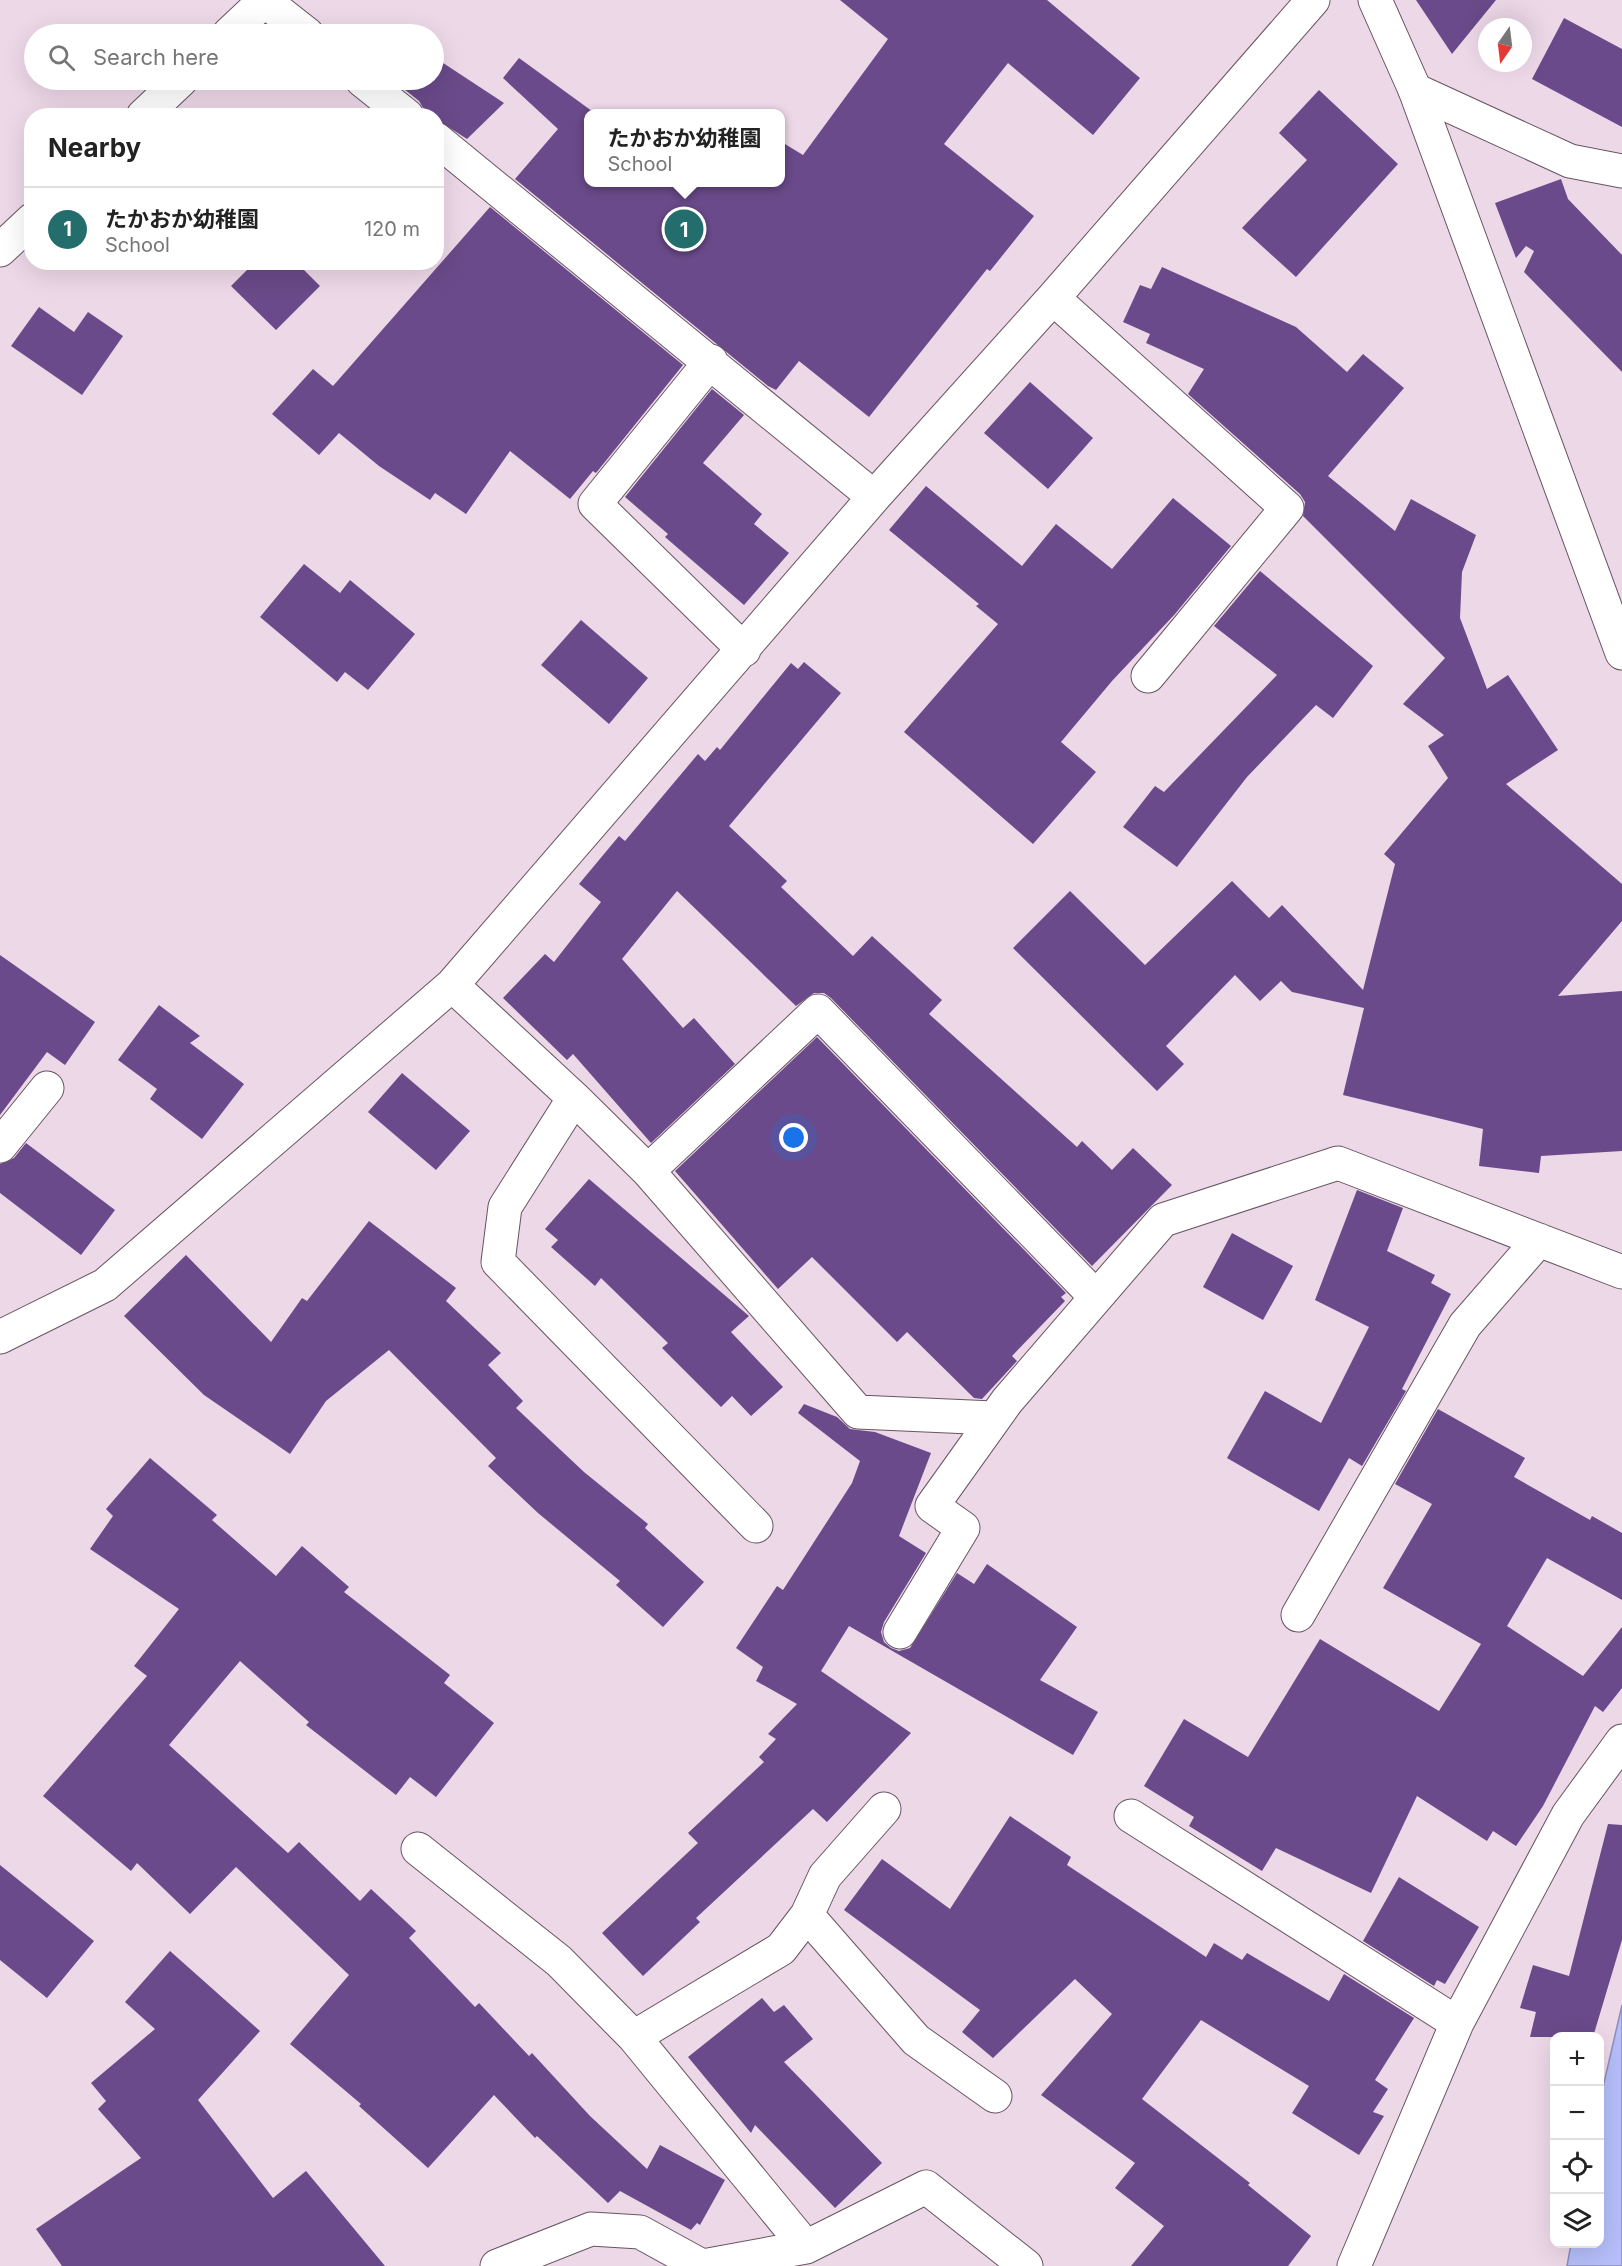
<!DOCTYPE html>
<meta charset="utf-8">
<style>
:root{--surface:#fff;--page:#f6f6f6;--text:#222;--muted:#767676;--line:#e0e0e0;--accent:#236e6c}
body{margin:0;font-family:Inter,"Noto Sans JP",sans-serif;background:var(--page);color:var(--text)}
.controls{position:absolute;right:18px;bottom:18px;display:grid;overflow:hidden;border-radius:12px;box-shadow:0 6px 24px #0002}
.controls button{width:54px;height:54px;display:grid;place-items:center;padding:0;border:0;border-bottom:2px solid var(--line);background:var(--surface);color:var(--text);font:30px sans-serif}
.compass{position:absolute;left:1478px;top:18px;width:54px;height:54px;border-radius:50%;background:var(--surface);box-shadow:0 6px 24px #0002;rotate:194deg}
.you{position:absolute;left:794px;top:1138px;width:21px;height:21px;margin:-15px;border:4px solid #fff;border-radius:50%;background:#1a73e8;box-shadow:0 0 0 9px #1a73e833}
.badge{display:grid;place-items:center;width:39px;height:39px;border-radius:50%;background:var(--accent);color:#fff;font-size:20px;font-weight:700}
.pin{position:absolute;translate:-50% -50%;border:3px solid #fff;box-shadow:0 2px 6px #0006}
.popup{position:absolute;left:584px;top:109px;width:201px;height:78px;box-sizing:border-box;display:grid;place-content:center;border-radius:12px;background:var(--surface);filter:drop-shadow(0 2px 4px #0005);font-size:20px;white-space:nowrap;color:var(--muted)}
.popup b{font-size:22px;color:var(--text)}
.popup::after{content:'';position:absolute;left:50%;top:100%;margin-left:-12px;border:12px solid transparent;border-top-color:var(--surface)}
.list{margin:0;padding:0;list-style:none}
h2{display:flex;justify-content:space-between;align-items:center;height:78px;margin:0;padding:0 24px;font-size:26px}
h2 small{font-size:20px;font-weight:400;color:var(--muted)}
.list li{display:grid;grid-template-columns:39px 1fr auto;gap:18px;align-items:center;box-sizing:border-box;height:84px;padding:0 24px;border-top:2px solid var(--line)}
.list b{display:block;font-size:22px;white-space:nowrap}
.list p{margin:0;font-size:20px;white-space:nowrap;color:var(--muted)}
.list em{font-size:20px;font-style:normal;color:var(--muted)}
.icon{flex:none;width:33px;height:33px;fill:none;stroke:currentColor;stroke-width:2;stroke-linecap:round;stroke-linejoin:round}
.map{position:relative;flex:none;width:1622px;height:2266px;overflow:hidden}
.search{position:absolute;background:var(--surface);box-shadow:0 6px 24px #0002;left:24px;top:24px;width:420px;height:66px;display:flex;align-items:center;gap:15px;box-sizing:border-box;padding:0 21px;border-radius:33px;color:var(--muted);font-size:22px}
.panel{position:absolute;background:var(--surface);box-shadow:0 6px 24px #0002;left:24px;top:108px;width:420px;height:162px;border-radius:24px}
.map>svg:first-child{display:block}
</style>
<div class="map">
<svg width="1622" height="2266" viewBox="0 0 1622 2266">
<rect width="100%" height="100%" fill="#edd8e8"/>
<path fill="#b5bef9" stroke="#8b8fba" stroke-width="1.5" d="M 1622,2005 L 1622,2266 L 1567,2266 L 1571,2244 L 1600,2244 L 1600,2100 Z"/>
<path fill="#6a4a8a" d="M 840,0 L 1047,0 L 1140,78 L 1093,135 L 1008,63 L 944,144 L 1034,216 L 990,271 L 987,269 L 869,417 L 799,361 L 776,390 L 768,386 L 515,179 L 558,129 L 503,78 L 519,58 L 596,114 L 588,114 L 588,183 L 780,183 L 780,141 L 803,155 L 888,39 Z
M 1416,0 L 1496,0 L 1452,54 Z
M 1564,18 L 1622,49 L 1622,127 L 1532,79 Z
M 434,57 L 504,103 L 467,139 L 436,119 L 436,116 L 425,111 L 419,101 L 399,85 L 402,80 L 434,80 Z
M 1319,90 L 1398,164 L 1296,277 L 1242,228 L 1307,160 L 1279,133 Z
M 1561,179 L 1568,199 L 1622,255 L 1622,372 L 1524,272 L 1534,251 L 1526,246 L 1516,258 L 1495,203 Z
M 490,207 L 683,365 L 596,473 L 593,471 L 570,499 L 510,451 L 466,514 L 435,493 L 430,500 L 379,466 L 339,433 L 319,455 L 272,414 L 313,369 L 333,386 Z
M 255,262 L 296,262 L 320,286 L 276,330 L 231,286 Z
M 1162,267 L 1296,327 L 1347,372 L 1363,354 L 1404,388 L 1328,476 L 1395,531 L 1411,499 L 1476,535 L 1462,572 L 1460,618 L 1487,689 L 1508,675 L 1558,750 L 1506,784 L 1622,884 L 1622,921 L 1558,996 L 1622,991 L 1622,1151 L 1541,1156 L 1539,1173 L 1479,1166 L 1483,1129 L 1343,1095 L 1364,1008 L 1292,992 L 1281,981 L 1260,1001 L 1235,975 L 1166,1046 L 1184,1064 L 1157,1091 L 1013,948 L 1070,891 L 1145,965 L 1232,881 L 1269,918 L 1282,905 L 1363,990 L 1395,864 L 1384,854 L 1448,778 L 1428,746 L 1444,735 L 1403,704 L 1445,658 L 1303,516 L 1305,502 L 1300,494 L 1188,394 L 1204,369 L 1146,343 L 1150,334 L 1123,322 L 1140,285 L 1151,289 Z
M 39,307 L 74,332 L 88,312 L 123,336 L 82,395 L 11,346 Z
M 1030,382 L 1093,438 L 1048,489 L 984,433 Z
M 712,389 L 744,415 L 703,463 L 762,514 L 754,524 L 789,553 L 744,605 L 665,537 L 668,534 L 625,497 Z
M 926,486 L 1022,566 L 1056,524 L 1112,569 L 1173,498 L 1231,546 L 1175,614 L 1112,681 L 1061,742 L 1096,772 L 1033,844 L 904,732 L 998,624 L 976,606 L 979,604 L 889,530 Z
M 304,564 L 340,593 L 350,580 L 415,634 L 368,690 L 345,672 L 337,682 L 260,617 Z
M 1260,571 L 1373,666 L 1333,718 L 1316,705 L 1247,777 L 1177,867 L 1123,827 L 1155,786 L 1164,792 L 1277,675 L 1214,626 Z
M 581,620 L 648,678 L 609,724 L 541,665 Z
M 804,662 L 841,693 L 729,826 L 787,881 L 781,887 L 853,956 L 872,936 L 942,1000 L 929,1014 L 1077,1147 L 1082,1141 L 1112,1170 L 1133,1148 L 1172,1185 L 1092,1266 L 831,998 L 824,993 L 814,993 L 796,1006 L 677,891 L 622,959 L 683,1028 L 694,1018 L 735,1064 L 651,1143 L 573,1054 L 567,1060 L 503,998 L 545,954 L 554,962 L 601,902 L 579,884 L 619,836 L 625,841 L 698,754 L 705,761 L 717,747 L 720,750 L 791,663 L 798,669 Z
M 0,955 L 95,1022 L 65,1065 L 47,1052 L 0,1115 Z
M 159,1005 L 200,1036 L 190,1043 L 244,1084 L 202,1139 L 150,1099 L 157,1089 L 118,1060 Z
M 817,1037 L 1066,1293 L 1061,1297 L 1065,1301 L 1012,1356 L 1017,1361 L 982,1399 L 974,1398 L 907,1332 L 897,1342 L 812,1257 L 778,1289 L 675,1171 Z
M 402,1073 L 470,1131 L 436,1170 L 368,1112 Z
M 26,1143 L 115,1210 L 81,1255 L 0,1193 L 0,1164 L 14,1158 Z
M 589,1179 L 749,1316 L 731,1332 L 783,1387 L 751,1416 L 732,1396 L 721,1407 L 662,1348 L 668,1343 L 601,1278 L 595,1286 L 551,1247 L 558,1240 L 545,1229 Z
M 1357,1190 L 1403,1208 L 1387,1251 L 1435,1275 L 1431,1283 L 1451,1294 L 1402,1389 L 1406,1391 L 1362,1466 L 1349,1458 L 1319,1511 L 1227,1458 L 1265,1391 L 1321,1423 L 1369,1327 L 1315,1300 Z
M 369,1221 L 456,1288 L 446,1301 L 501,1353 L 488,1365 L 523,1401 L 516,1408 L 584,1472 L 648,1524 L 645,1528 L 704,1582 L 663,1627 L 616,1585 L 620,1581 L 538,1513 L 488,1466 L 496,1458 L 389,1350 L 326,1401 L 290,1454 L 204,1395 L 124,1316 L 186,1255 L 271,1342 L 302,1298 L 307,1301 Z
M 1232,1233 L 1293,1266 L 1263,1320 L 1203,1287 Z
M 804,1404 L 837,1417 L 850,1429 L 875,1432 L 931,1453 L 899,1536 L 926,1553 L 884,1622 L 881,1632 L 884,1642 L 891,1648 L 899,1651 L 910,1648 L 957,1573 L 974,1584 L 987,1564 L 1077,1627 L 1040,1680 L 1098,1712 L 1073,1755 L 849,1626 L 821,1671 L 911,1733 L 827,1822 L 813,1809 L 696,1918 L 700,1922 L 643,1976 L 602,1933 L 698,1843 L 688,1833 L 764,1762 L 759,1757 L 776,1739 L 768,1734 L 797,1704 L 756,1681 L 763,1667 L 736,1648 L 777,1586 L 783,1590 L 852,1483 L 860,1461 L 798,1413 Z
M 1438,1409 L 1525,1458 L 1514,1477 L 1590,1520 L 1592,1516 L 1622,1533 L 1622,1600 L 1547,1558 L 1507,1626 L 1583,1676 L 1622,1627 L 1622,1688 L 1603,1712 L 1595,1706 L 1543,1806 L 1516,1846 L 1493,1831 L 1487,1841 L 1417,1796 L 1371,1893 L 1276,1848 L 1262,1871 L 1189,1826 L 1194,1817 L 1144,1786 L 1184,1719 L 1248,1757 L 1320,1639 L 1439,1711 L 1481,1644 L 1383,1588 L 1432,1504 L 1395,1484 Z
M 150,1458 L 217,1515 L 212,1520 L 276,1576 L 302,1546 L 349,1587 L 344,1592 L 450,1675 L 444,1683 L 494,1723 L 436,1797 L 410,1777 L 396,1795 L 306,1725 L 309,1722 L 240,1661 L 169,1745 L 288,1853 L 299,1842 L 360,1901 L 371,1889 L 416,1931 L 409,1938 L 475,2007 L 479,2003 L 529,2056 L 532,2053 L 590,2116 L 647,2169 L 660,2145 L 725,2180 L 700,2225 L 697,2223 L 691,2230 L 620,2191 L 608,2203 L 537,2136 L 535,2138 L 494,2095 L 428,2168 L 359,2106 L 361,2104 L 290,2044 L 349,1975 L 236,1867 L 190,1914 L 137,1863 L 131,1871 L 43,1796 L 147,1676 L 134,1666 L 179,1609 L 90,1549 L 113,1516 L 106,1509 Z
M 1010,1816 L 1071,1857 L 1067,1865 L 1206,1957 L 1214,1943 L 1242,1960 L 1247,1953 L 1329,2001 L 1344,1974 L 1414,2018 L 1375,2080 L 1388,2089 L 1373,2112 L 1384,2116 L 1359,2155 L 1292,2113 L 1309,2086 L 1201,2020 L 1142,2099 L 1250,2183 L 1248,2185 L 1311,2236 L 1288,2266 L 1131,2266 L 1164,2226 L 1115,2188 L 1135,2163 L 1041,2095 L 1112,2014 L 1075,1979 L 993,2058 L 962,2032 L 980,2010 L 844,1910 L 882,1859 L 950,1909 Z
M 1608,1824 L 1622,1825 L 1622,1940 L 1593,2037 L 1530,2037 L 1536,2012 L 1520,2008 L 1533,1965 L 1569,1976 Z
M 0,1865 L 94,1941 L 47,1998 L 0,1960 Z
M 1399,1877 L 1479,1927 L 1445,1984 L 1437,1980 L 1434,1986 L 1363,1941 Z
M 170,1951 L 260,2031 L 198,2100 L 273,2198 L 306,2171 L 385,2266 L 62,2266 L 36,2229 L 141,2158 L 98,2109 L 106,2101 L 91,2083 L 155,2029 L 125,2002 Z
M 762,1998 L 774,2012 L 784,2005 L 813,2039 L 784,2062 L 882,2163 L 835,2208 L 755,2125 L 751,2133 L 688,2057 Z"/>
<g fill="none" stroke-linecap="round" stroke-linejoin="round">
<defs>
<path id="street" d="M 265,1 L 307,34
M 362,80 L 407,116
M 1415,90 L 1570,161 L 1622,171
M 436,139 L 874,497
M 1053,298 L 1287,508 L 1148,676
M 711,361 L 595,504 L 744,650
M 452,985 L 574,1098 L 505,1207 L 498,1262 L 756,1526
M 574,1098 L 648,1171 L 858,1412 L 993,1418
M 0,1146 L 47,1088
M 648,1171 L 818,1011 L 1095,1296
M 0,1337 L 105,1285 L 452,985 L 874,497 L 1053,298 L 1313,0
M 1298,1615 L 1465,1325 L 1539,1240
M 900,1632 L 963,1528 L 932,1506 L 1007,1401 L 1163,1220 L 1338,1163 L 1622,1272
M 1131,1816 L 1457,2023
M 418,1849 L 559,1961 L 634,2037 L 806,2247
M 807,1915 L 916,2040 L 995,2096
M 634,2037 L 781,1949 L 807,1915 L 825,1876 L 884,1809
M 497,2266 L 591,2229 L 640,2232 L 702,2266
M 703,2266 L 806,2247 L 926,2187 L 1026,2266
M 1354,2266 L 1457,2023 L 1568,1815 L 1622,1741"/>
<path id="secondary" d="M 1375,0 L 1415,90 L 1622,653
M 229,34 L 265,0
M 143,116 L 181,80
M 0,250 L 32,220"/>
</defs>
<use href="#street" stroke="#675562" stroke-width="35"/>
<use href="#secondary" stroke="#675562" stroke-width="35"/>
<use href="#street" stroke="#fff" stroke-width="33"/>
<use href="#secondary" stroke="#fff" stroke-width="33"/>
</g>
</svg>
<div class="controls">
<button>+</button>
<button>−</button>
<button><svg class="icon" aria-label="locate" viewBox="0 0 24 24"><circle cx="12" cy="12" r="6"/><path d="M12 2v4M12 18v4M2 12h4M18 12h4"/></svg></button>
<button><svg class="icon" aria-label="layers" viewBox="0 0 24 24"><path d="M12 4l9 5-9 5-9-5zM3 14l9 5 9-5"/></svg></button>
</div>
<svg class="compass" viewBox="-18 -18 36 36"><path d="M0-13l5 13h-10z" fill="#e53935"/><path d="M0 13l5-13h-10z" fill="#767676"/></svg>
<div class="you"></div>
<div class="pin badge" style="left:684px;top:229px">1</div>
<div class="popup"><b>たかおか幼稚園</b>School</div>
<div class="search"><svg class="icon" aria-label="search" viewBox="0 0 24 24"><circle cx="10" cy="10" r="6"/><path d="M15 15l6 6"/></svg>Search here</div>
<section class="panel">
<h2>Nearby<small></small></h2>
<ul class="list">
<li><span class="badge">1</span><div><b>たかおか幼稚園</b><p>School</p></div><em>120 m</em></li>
</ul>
</section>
</div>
